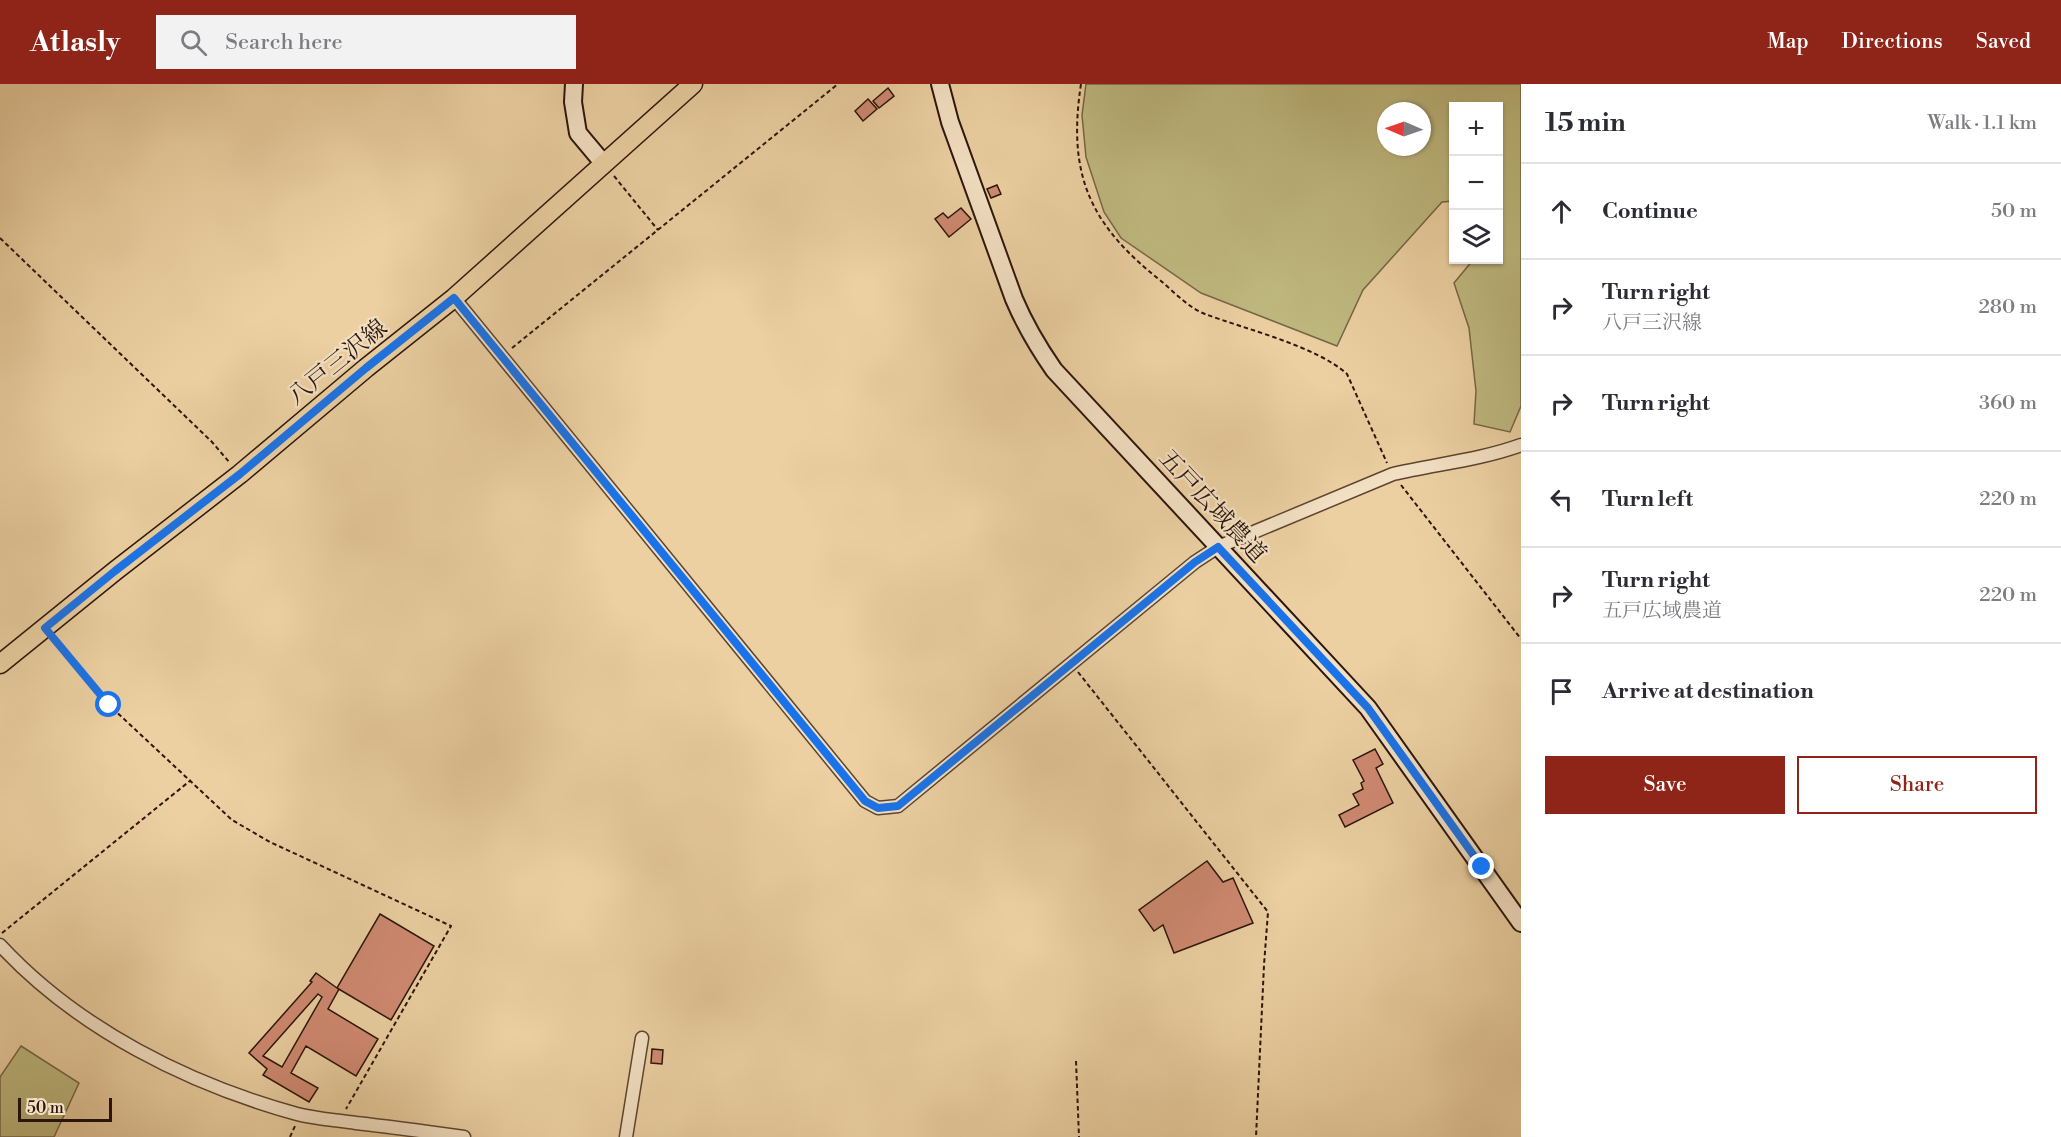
<!DOCTYPE html>
<meta charset="utf-8">
<style>
:root{--surface:#fff;--page:#f2f2f3;--text:#2b2b33;--muted:#7c7c81;--line:#e1e1e2;--accent:#8f2418}
body{margin:0;font-family:"Libre Bodoni","Noto Serif JP",serif;background:var(--page);color:var(--text)}
.controls{position:absolute;right:18px;top:18px;display:grid;overflow:hidden;border-radius:0px;box-shadow:0 2px 4px #0004}
.controls button{width:54px;height:54px;display:grid;place-items:center;padding:0;border:0;border-bottom:2px solid var(--line);background:var(--surface);color:var(--text);font:30px sans-serif}
.compass{position:absolute;left:1377px;top:18px;width:54px;height:54px;border-radius:50%;background:var(--surface);box-shadow:0 2px 4px #0004;rotate:272deg}
.scale{position:absolute;left:18px;bottom:15px;width:94px;box-sizing:border-box;padding-left:6px;border:3px solid #2c150b;border-top:0;font-size:16px;line-height:21px;white-space:nowrap;color:#2c150b;-webkit-text-stroke:4px #f3e0c3;paint-order:stroke}
.stop{position:absolute;width:18px;height:18px;margin:-14px;border:4px solid #1a73e8;border-radius:50%;background:#fff}
.stop.end{background:#1a73e8;border-color:#fff;box-shadow:0 2px 6px #0008}
.list{margin:0;padding:0;list-style:none}
h2{display:flex;justify-content:space-between;align-items:center;height:78px;margin:0;padding:0 24px;font-size:26px}
h2 small{font-size:20px;font-weight:400;color:var(--muted)}
.list li{display:grid;grid-template-columns:39px 1fr auto;gap:18px;align-items:center;box-sizing:border-box;height:96px;padding:0 24px;border-top:2px solid var(--line)}
.list b{display:block;font-size:22px;white-space:nowrap}
.list p{margin:0;font-size:20px;white-space:nowrap;color:var(--muted)}
.list em{font-size:20px;font-style:normal;color:var(--muted)}
.actions{display:flex;gap:12px;padding:18px 24px}
.actions a{flex:1;padding:14px 0;border:2px solid var(--accent);border-radius:0px;text-align:center;font-size:21px;color:var(--accent)}
.actions .main{background:var(--accent);color:#fff}
.icon{flex:none;width:33px;height:33px;fill:none;stroke:currentColor;stroke-width:2;stroke-linecap:round;stroke-linejoin:round}
.map{position:relative;flex:none;width:1521px;height:1053px;overflow:hidden}
header{display:flex;align-items:center;gap:36px;box-sizing:border-box;height:84px;padding:0 30px;background:var(--accent);color:#fff}
header strong{font-size:28px}
nav{display:flex;gap:33px;margin-inline-start:auto;font-size:21px}
.search{width:420px;height:54px;background:var(--page);display:flex;align-items:center;gap:15px;box-sizing:border-box;padding:0 21px;border-radius:0px;color:var(--muted);font-size:22px}
main{display:flex}
aside{flex:1;background:var(--surface)}
.map>svg:first-child{display:block}
</style>
<header>
<strong>Atlasly</strong>
<div class="search"><svg class="icon" aria-label="search" viewBox="0 0 24 24"><circle cx="10" cy="10" r="6"/><path d="M15 15l6 6"/></svg>Search here</div>
<nav><a>Map</a><a>Directions</a><a>Saved</a></nav>
</header>
<main>
<div class="map">
<svg width="1521" height="1053" viewBox="0 0 1521 1053">
<rect width="100%" height="100%" fill="#ecd0a2"/>
<filter id="stains"><feTurbulence type="fractalNoise" baseFrequency=".00333" numOctaves="4"/><feColorMatrix values="0 0 0 0 .2 0 0 0 0 .09 0 0 0 0 .02 0 0 0 .5 -.17"/></filter>
<radialGradient id="worn" r=".72"><stop offset=".6" stop-color="#630" stop-opacity="0"/><stop offset="1" stop-color="#630" stop-opacity=".3"/></radialGradient>
<path fill="#bfb980" stroke="#766746" stroke-width="1.5" fill-rule="evenodd" d="M 1086,0 L 1521,0 L 1521,322 L 1510,348 L 1474,340 L 1476,307 L 1469,244 L 1454,199 L 1473,176 L 1498,176 L 1498,22 L 1454,22 L 1453,117 L 1442,118 L 1363,206 L 1337,262 L 1201,209 L 1121,154 L 1104,128 L 1086,73 L 1082,31 ZM 1386,27 L 1422,27 L 1422,63 L 1386,63 Z
M 21,962 L 79,999 L 54,1053 L 0,1053 L 0,993 Z"/>
<path fill="#d08a72" stroke="#2c150b" stroke-width="1.5" fill-rule="evenodd" d="M 888,4 L 894,12 L 879,24 L 873,17 Z
M 868,15 L 877,25 L 863,37 L 855,27 Z
M 997,101 L 1001,110 L 991,114 L 987,105 Z
M 961,124 L 971,135 L 949,153 L 935,135 L 943,129 L 948,134 Z
M 1375,665 L 1383,680 L 1376,684 L 1393,719 L 1345,743 L 1339,731 L 1359,721 L 1353,710 L 1363,705 L 1361,699 L 1364,697 L 1353,676 Z
M 1207,777 L 1223,798 L 1233,794 L 1253,839 L 1174,869 L 1163,841 L 1154,847 L 1139,826 Z
M 380,830 L 434,862 L 391,936 L 337,904 L 339,905 L 328,925 L 378,955 L 356,992 L 306,962 L 291,989 L 318,1004 L 309,1018 L 263,991 L 267,985 L 249,969 L 312,898 L 310,897 L 316,889 L 337,904 ZM 318,910 L 322,913 L 282,983 L 263,972 Z
M 652,965 L 663,966 L 662,980 L 651,979 Z"/>
<g fill="none" stroke-linecap="round" stroke-linejoin="round">
<defs>
<path id="street" d="M 454,214 L 865,717 L 878,724 L 898,722 L 1195,478 L 1218,463 L 1393,390 C 1435,380 1480,376 1521,361
M 0,861 C 78,945 188,1000 297,1030 C 316,1035 337,1036 356,1039 C 392,1043 428,1048 464,1053
M 626,1053 L 642,954"/>
<path id="secondary" d="M 574,0 L 573,18 L 578,49 L 604,80
M 940,0 L 950,38 L 1014,215 C 1025,241 1038,263 1054,286 L 1368,624 L 1521,839"/>
<path id="primary" d="M 0,580 L 115,487 L 240,390 L 366,284 L 454,214 L 693,0"/>
</defs>
<use href="#street" stroke="#5c4431" stroke-width="15"/>
<use href="#secondary" stroke="#2c150b" stroke-width="20"/>
<use href="#primary" stroke="#2c150b" stroke-width="21"/>
<path stroke="#2c150b" stroke-width="2" stroke-dasharray="4.5 3" stroke-linecap="butt" d="M 1081,0 C 1067,91 1090,141 1161,197 C 1174,208 1189,224 1205,230 C 1245,245 1316,262 1347,290 L 1387,379
M 614,92 L 658,146
M 0,154 L 212,358 L 230,379
M 512,264 L 838,0
M 1401,401 L 1521,555
M 54,556 L 109,621 L 232,736 L 270,758 L 451,842 L 346,1025
M 1078,588 L 1268,828 L 1264,881 L 1256,1053
M 2,849 L 191,696
M 1076,977 L 1079,1053
M 290,1053 L 295,1042"/>
<use href="#street" stroke="#f3e0c3" stroke-width="12"/>
<use href="#secondary" stroke="#f3e0c3" stroke-width="16"/>
<use href="#primary" stroke="#ecd0a2" stroke-width="18"/>
</g>
<g fill="none" stroke-linecap="round" stroke-linejoin="round">
<path stroke="#1a73e8" stroke-width="8" d="M 109,621 L 45,544 L 115,487 L 240,390 L 366,284 L 454,214 L 865,717 L 878,724 L 898,722 L 1195,478 L 1218,463 L 1368,624 L 1482,783"/>
</g>
<g text-anchor="middle" stroke-width="4.5" stroke-linejoin="round" paint-order="stroke">
<g font-size="24" fill="#2c150b" stroke="#f3e0c3">
<text transform="translate(337 278) rotate(-39)" y="8">八戸三沢線</text>
<text transform="translate(1213 422) rotate(47)" y="8">五戸広域農道</text>
</g>
</g>
<rect width="100%" height="100%" filter="url(#stains)"/>
<rect width="100%" height="100%" fill="url(#worn)"/>
</svg>
<div class="controls">
<button>+</button>
<button>−</button>
<button><svg class="icon" aria-label="layers" viewBox="0 0 24 24"><path d="M12 4l9 5-9 5-9-5zM3 14l9 5 9-5"/></svg></button>
</div>
<svg class="compass" viewBox="-18 -18 36 36"><path d="M0-13l5 13h-10z" fill="#e53935"/><path d="M0 13l5-13h-10z" fill="#7c7c81"/></svg>
<div class="scale">50 m</div>
<div class="stop" style="left:109px;top:621px"></div>
<div class="stop end" style="left:1482px;top:783px"></div>
</div>
<aside>
<h2>15 min<small>Walk · 1.1 km</small></h2>
<ul class="list">
<li><svg class="icon" aria-label="ahead" viewBox="0 0 24 24"><path d="M12 20V5M6 11l6-6 6 6"/></svg><div><b>Continue</b></div><em>50 m</em></li>
<li><svg class="icon" aria-label="right" viewBox="0 0 24 24"><path d="M7 20v-9h11M14 6l5 5-5 5"/></svg><div><b>Turn right</b><p>八戸三沢線</p></div><em>280 m</em></li>
<li><svg class="icon" aria-label="right" viewBox="0 0 24 24"><path d="M7 20v-9h11M14 6l5 5-5 5"/></svg><div><b>Turn right</b></div><em>360 m</em></li>
<li><svg class="icon" aria-label="left" viewBox="0 0 24 24"><path d="M17 20v-9H6M10 6l-5 5 5 5"/></svg><div><b>Turn left</b></div><em>220 m</em></li>
<li><svg class="icon" aria-label="right" viewBox="0 0 24 24"><path d="M7 20v-9h11M14 6l5 5-5 5"/></svg><div><b>Turn right</b><p>五戸広域農道</p></div><em>220 m</em></li>
<li><svg class="icon" aria-label="arrive" viewBox="0 0 24 24"><path d="M6 21V4h12l-3 4 3 4H6"/></svg><div><b>Arrive at destination</b></div></li>
</ul>
<div class="actions"><a class="main">Save</a><a>Share</a></div>
</aside>
</main>
